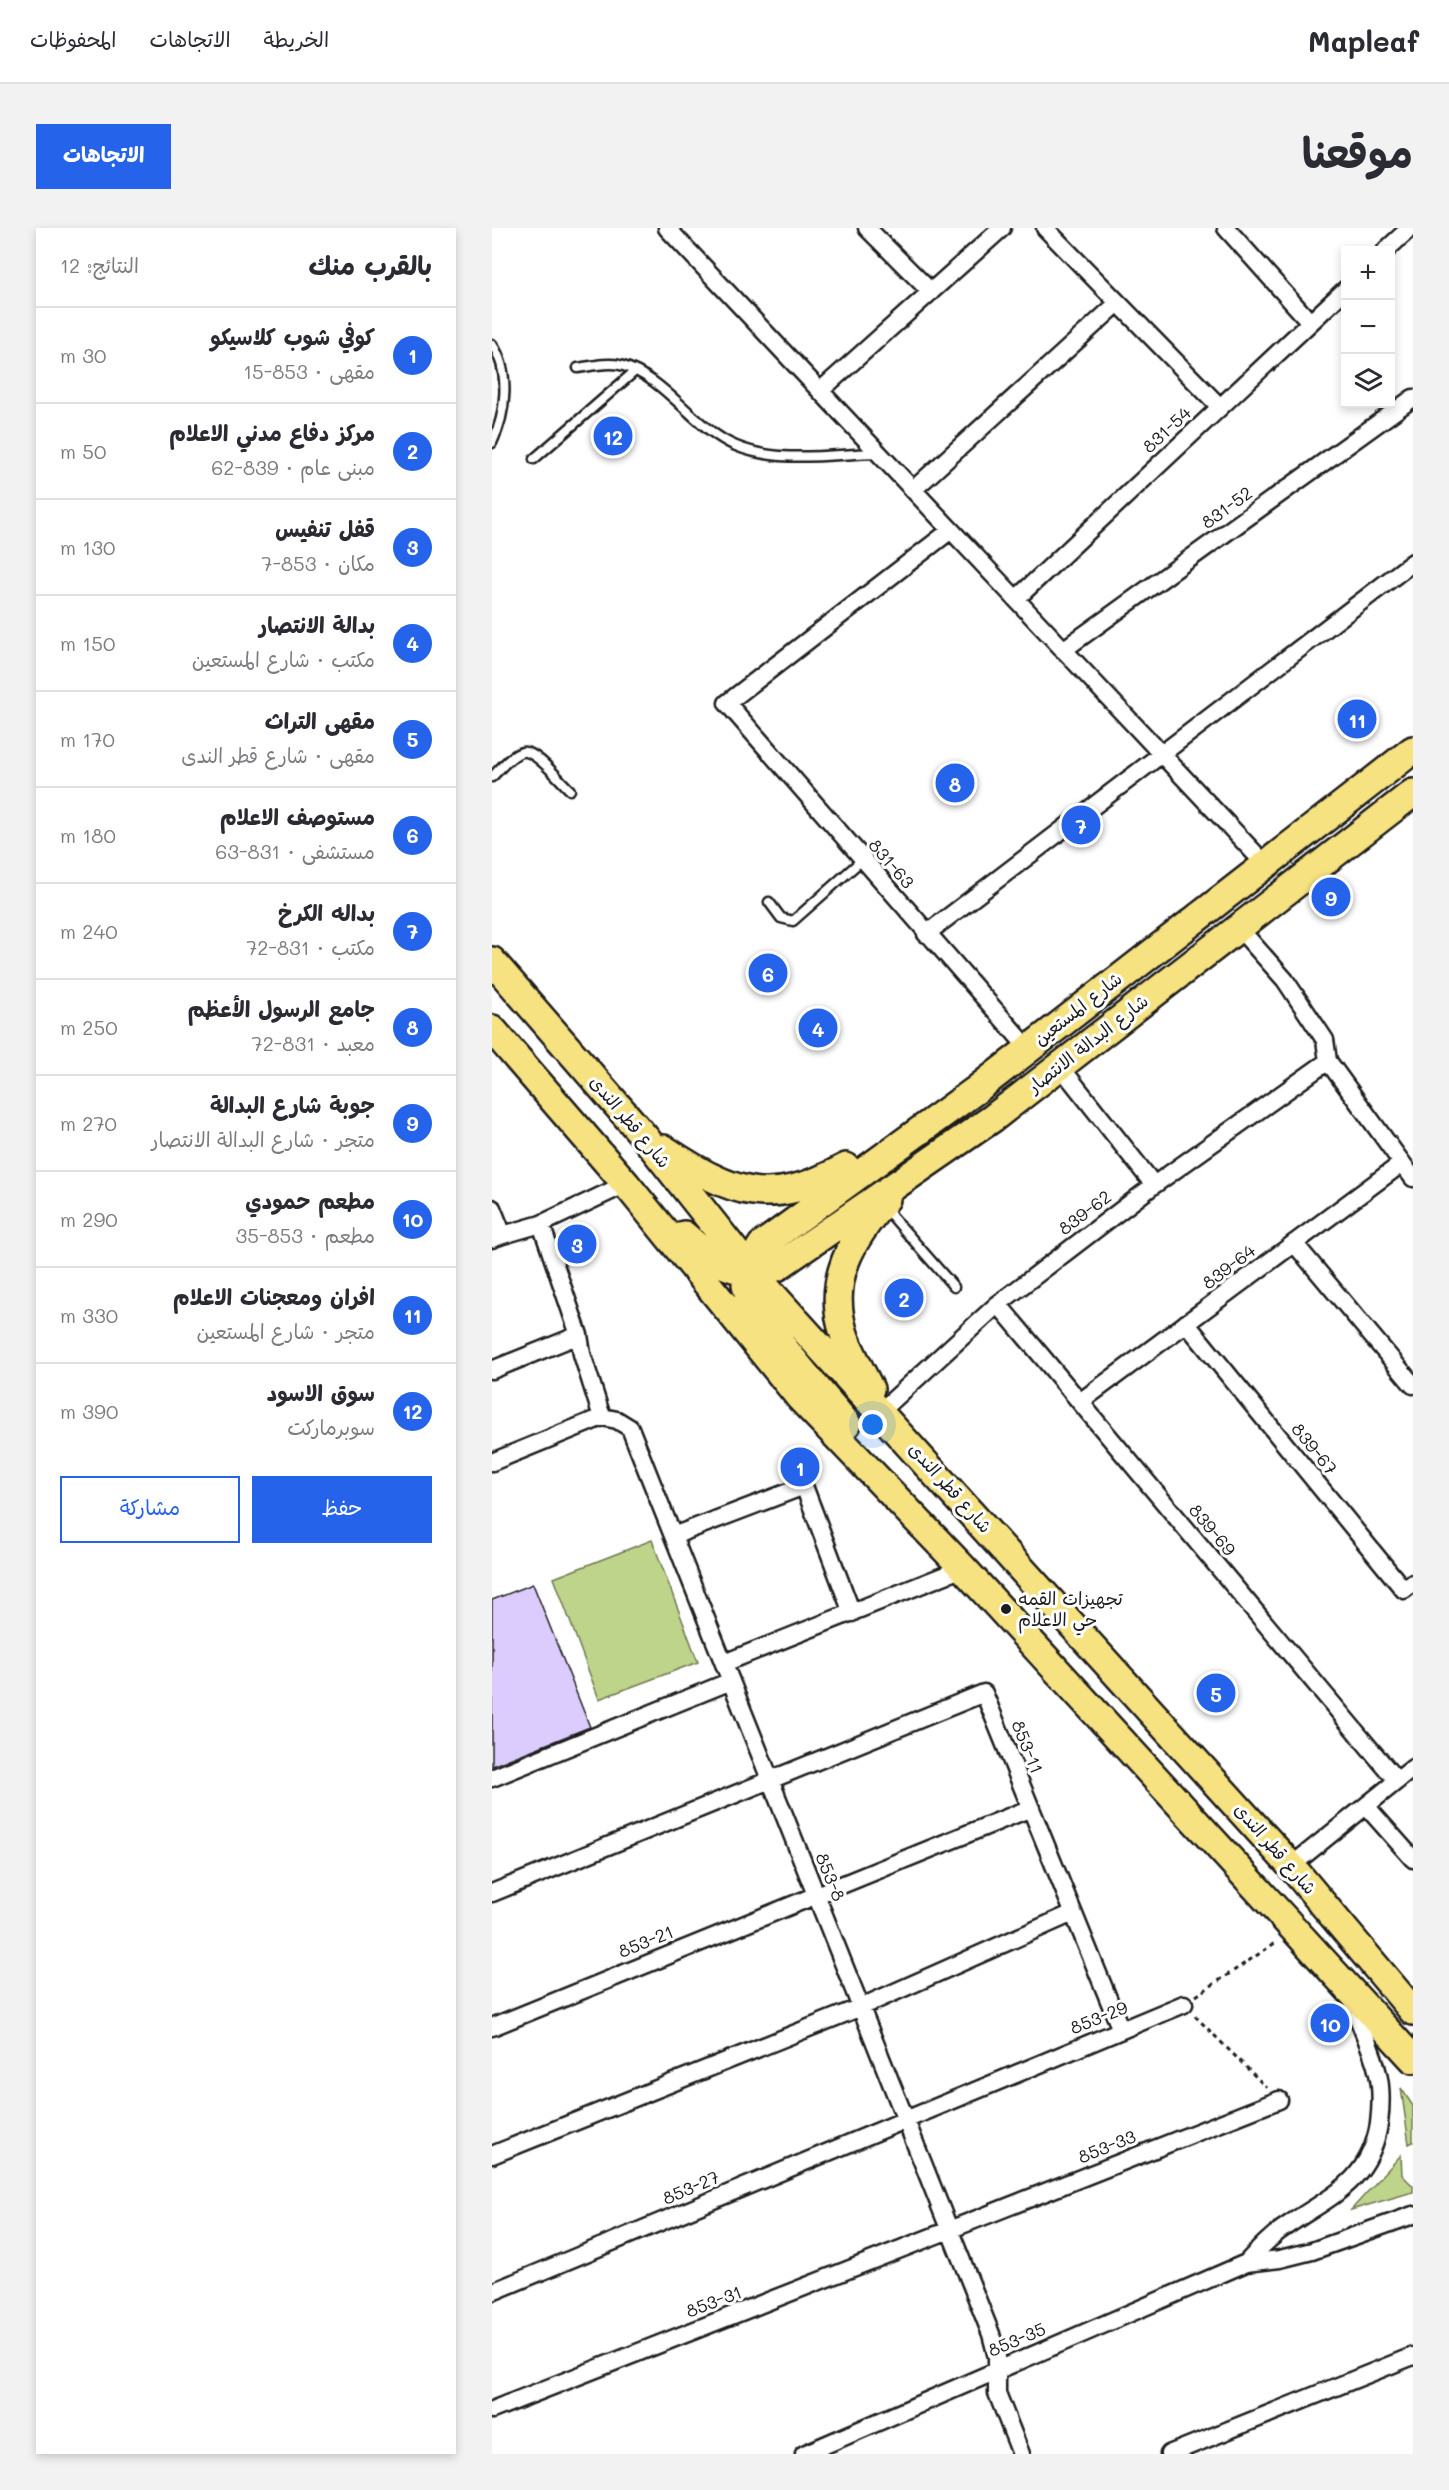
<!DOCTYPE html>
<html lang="ar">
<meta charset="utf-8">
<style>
:root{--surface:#fff;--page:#f2f2f3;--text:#2b2b33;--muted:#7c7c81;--line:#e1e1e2;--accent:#2563eb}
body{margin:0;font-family:Mali,"Playpen Sans Arabic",sans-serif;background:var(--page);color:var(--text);direction:rtl}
.controls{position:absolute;right:18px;top:18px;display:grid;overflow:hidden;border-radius:0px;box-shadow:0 3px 9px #0003}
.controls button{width:54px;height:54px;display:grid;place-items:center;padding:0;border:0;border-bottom:2px solid var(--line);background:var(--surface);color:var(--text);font:30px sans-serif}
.you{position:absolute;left:381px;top:1197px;width:21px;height:21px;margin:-15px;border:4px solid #fff;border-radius:50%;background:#1a73e8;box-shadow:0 0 0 9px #1a73e833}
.badge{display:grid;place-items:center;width:39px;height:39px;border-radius:50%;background:var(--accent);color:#fff;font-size:20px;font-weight:700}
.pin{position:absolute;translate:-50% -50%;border:3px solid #fff;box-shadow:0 2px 6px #0006}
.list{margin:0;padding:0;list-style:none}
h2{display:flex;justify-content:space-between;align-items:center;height:78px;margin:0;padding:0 24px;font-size:26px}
h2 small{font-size:20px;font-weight:400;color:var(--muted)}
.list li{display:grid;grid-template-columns:39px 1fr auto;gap:18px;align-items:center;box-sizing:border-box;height:96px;padding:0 24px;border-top:2px solid var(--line)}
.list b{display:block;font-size:22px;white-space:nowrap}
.list p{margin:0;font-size:20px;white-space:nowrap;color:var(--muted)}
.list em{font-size:20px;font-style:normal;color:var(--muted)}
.actions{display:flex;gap:12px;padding:18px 24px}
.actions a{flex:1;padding:14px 0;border:2px solid var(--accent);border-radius:0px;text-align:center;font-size:21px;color:var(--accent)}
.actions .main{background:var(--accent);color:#fff}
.icon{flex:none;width:33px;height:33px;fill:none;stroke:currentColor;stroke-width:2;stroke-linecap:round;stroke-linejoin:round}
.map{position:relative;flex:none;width:921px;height:2226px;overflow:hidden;direction:ltr;border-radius:0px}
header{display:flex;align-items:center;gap:36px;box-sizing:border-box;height:84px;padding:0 30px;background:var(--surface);border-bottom:2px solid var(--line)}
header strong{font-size:28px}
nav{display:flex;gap:33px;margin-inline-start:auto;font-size:21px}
.intro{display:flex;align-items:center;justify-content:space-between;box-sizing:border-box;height:144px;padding:0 36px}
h1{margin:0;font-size:42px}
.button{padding:15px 27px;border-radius:0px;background:var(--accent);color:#fff;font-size:21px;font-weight:700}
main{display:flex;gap:36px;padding:0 36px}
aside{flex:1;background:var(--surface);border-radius:0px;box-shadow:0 3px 9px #0003}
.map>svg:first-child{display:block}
</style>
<header>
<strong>Mapleaf</strong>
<nav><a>الخريطة</a><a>الاتجاهات</a><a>المحفوظات</a></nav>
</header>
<div class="intro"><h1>موقعنا</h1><a class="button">الاتجاهات</a></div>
<main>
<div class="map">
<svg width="921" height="2226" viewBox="0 0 921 2226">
<rect width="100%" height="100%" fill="#fff"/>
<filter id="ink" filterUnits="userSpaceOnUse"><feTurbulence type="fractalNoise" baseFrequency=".0167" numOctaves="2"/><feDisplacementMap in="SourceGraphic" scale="12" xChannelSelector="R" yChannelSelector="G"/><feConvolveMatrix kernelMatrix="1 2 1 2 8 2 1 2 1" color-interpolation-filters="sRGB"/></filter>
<g filter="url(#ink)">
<path fill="#bed48a" stroke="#6d7853" stroke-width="1.5" d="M 160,1312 L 206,1434 L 107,1471 L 62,1350 Z
M 909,1860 L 921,1878 L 921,1914 L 917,1916 Z
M 909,1927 L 910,1947 L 921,1958 L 921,1964 L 859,1982 Z"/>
<path fill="#dccbfd" stroke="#1c1c1c" stroke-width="1.5" d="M 41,1356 L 98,1499 L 0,1538 L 0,1372 Z"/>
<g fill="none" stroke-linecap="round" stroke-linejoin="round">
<defs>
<path id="service" d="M 0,116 C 19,144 14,186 0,215
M 86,140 C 99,138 115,134 128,137 C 174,149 201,200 244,218 C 287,236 341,226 386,225
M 42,231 L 142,144
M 0,549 C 8,541 19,527 30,524 C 43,521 68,553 78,562
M 277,674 L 289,690 L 301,693 L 370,632
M 393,980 L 462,1059"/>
<path id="minor" d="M 175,0 L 772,635
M 375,0 L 439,64
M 553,0 L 728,179
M 734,0 L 818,94
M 894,22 L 918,0
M 328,163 L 510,0
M 421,262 L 626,75
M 459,302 L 235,475 L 536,820
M 524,371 L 854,61
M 571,422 L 921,170
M 746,699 L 793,752 L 833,812 L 836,833 L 921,950
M 434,706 L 921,334
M 568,838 L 662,957
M 0,980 L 11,1007 L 0,1011
M 49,996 L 134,956
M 802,1015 L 921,1157
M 506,1076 L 905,1553
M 694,1095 L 912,1362 L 921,1355
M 87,1107 L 90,1126 L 110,1189
M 0,1142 L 87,1107 L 49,996 L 11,1007
M 588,1174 L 909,936
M 388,1184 L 506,1076 L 662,957 L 836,833
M 110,1189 L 125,1192 L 138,1200 L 499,2106 L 505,2129 L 505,2165 L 529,2226
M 0,1234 L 110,1189
M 181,1308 L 312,1258 L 360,1385
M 232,1435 L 471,1340
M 0,1550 L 239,1453
M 874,1578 L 921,1631
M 799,1638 L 921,1540
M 0,1665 L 492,1465 L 629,1802
M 0,1799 L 539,1580
M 0,1927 L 369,1779 L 581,1685
M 754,2035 C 768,2020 781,2006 799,1995 C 841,1967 878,1952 887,1896 C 889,1879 890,1862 886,1846 C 880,1818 865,1795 859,1767
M 0,2064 L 692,1776
M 0,2182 L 787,1872
M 312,2226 L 754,2035 L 788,2031 L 820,2023 L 921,1987
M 677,2226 L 921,2128"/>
<path id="primary" d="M 0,733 L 151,907 L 258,1042 L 799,1638 L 921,1783
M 0,801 L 134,956 L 308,1170 L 471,1340 L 921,1831
M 172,921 C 242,967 277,981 354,939
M 192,1007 C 221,1033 244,1051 285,1039 L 501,890 L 921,565
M 378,1161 C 369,1143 358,1124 352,1106 C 334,1051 360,1011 394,971
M 355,1196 C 335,1171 254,1083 254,1056 C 255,1043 263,1027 270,1017 L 484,862 L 921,522"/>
</defs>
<use href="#service" stroke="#1c1c1c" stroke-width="13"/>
<use href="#minor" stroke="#1c1c1c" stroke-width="21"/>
<use href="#primary" stroke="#1c1c1c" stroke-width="32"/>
<path stroke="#1c1c1c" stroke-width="3" stroke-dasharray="4.5 4.5" stroke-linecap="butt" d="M 704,1768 L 786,1713
M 703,1788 L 775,1860"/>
<use href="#service" stroke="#fff" stroke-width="8"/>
<use href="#minor" stroke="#fff" stroke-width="16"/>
<use href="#primary" stroke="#f7e281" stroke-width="27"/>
</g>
</g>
<circle fill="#1c1c1c" stroke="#fff" stroke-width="2" cx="514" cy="1381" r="6"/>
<g text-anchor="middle" stroke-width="6" stroke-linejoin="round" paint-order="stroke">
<g font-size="18" fill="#1c1c1c" stroke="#fff">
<text transform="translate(675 202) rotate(-43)" y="6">831-54</text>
<text transform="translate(735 280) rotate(-36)" y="6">831-52</text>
<text transform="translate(399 636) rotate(49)" y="6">831-63</text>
<text transform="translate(586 781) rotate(-38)" y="6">شارع المستعين</text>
<text transform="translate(596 816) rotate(-38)" y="6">شارع البدالة الانتصار</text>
<text transform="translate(138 894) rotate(50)" y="6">شارع قطر الندى</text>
<text transform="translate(593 985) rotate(-37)" y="6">839-62</text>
<text transform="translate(737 1039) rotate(-37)" y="6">839-64</text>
<text transform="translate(822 1221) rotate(51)" y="6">839-67</text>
<text transform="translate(458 1260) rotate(48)" y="6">شارع قطر الندى</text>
<text transform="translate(720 1302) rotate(50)" y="6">839-69</text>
<text transform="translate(535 1519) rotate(68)" y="6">853-11</text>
<text transform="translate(783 1621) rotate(49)" y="6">شارع قطر الندى</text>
<text transform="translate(338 1649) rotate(68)" y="6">853-8</text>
<text transform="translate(154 1714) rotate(-22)" y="6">853-21</text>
<text transform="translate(607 1790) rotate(-22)" y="6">853-29</text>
<text transform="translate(615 1919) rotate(-22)" y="6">853-33</text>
<text transform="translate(199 1960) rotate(-23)" y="6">853-27</text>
<text transform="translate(222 2074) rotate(-21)" y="6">853-31</text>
<text transform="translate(525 2112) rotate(-23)" y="6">853-35</text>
</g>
<g font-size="18" fill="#1c1c1c" stroke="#fff" text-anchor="start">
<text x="526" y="1377">تجهيزات القمه<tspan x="526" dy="21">حي الاعلام</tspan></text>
</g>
</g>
</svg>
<div class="controls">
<button>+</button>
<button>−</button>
<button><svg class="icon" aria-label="layers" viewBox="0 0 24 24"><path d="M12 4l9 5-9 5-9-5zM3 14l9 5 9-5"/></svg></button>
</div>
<div class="you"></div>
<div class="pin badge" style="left:308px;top:1239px">1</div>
<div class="pin badge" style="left:412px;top:1070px">2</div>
<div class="pin badge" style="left:85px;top:1016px">3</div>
<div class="pin badge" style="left:326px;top:800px">4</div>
<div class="pin badge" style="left:724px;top:1465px">5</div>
<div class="pin badge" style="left:276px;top:745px">6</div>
<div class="pin badge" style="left:589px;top:597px">7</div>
<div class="pin badge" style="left:463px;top:555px">8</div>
<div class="pin badge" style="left:839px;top:669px">9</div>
<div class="pin badge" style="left:838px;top:1795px">10</div>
<div class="pin badge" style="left:865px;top:491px">11</div>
<div class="pin badge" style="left:121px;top:208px">12</div>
</div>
<aside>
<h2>بالقرب منك<small>النتائج: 12</small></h2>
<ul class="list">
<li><span class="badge">1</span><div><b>كوفي شوب كلاسيكو</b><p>مقهى · 853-15</p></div><em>30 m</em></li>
<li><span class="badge">2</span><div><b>مركز دفاع مدني الاعلام</b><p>مبنى عام · 839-62</p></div><em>50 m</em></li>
<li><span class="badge">3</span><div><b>قفل تنفيس</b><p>مكان · 853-7</p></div><em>130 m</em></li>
<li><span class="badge">4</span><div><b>بدالة الانتصار</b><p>مكتب · شارع المستعين</p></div><em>150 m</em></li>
<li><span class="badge">5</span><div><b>مقهى التراث</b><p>مقهى · شارع قطر الندى</p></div><em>170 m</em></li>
<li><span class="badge">6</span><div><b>مستوصف الاعلام</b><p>مستشفى · 831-63</p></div><em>180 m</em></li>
<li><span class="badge">7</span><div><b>بداله الكرخ</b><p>مكتب · 831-72</p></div><em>240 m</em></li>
<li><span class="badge">8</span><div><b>جامع الرسول الأعظم</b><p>معبد · 831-72</p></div><em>250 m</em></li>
<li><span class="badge">9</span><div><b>جوبة شارع البدالة</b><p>متجر · شارع البدالة الانتصار</p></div><em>270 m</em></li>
<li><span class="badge">10</span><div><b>مطعم حمودي</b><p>مطعم · 853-35</p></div><em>290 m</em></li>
<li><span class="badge">11</span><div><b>افران ومعجنات الاعلام</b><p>متجر · شارع المستعين</p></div><em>330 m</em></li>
<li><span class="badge">12</span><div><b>سوق الاسود</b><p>سوبرماركت</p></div><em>390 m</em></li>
</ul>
<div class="actions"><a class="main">حفظ</a><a>مشاركة</a></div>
</aside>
</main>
